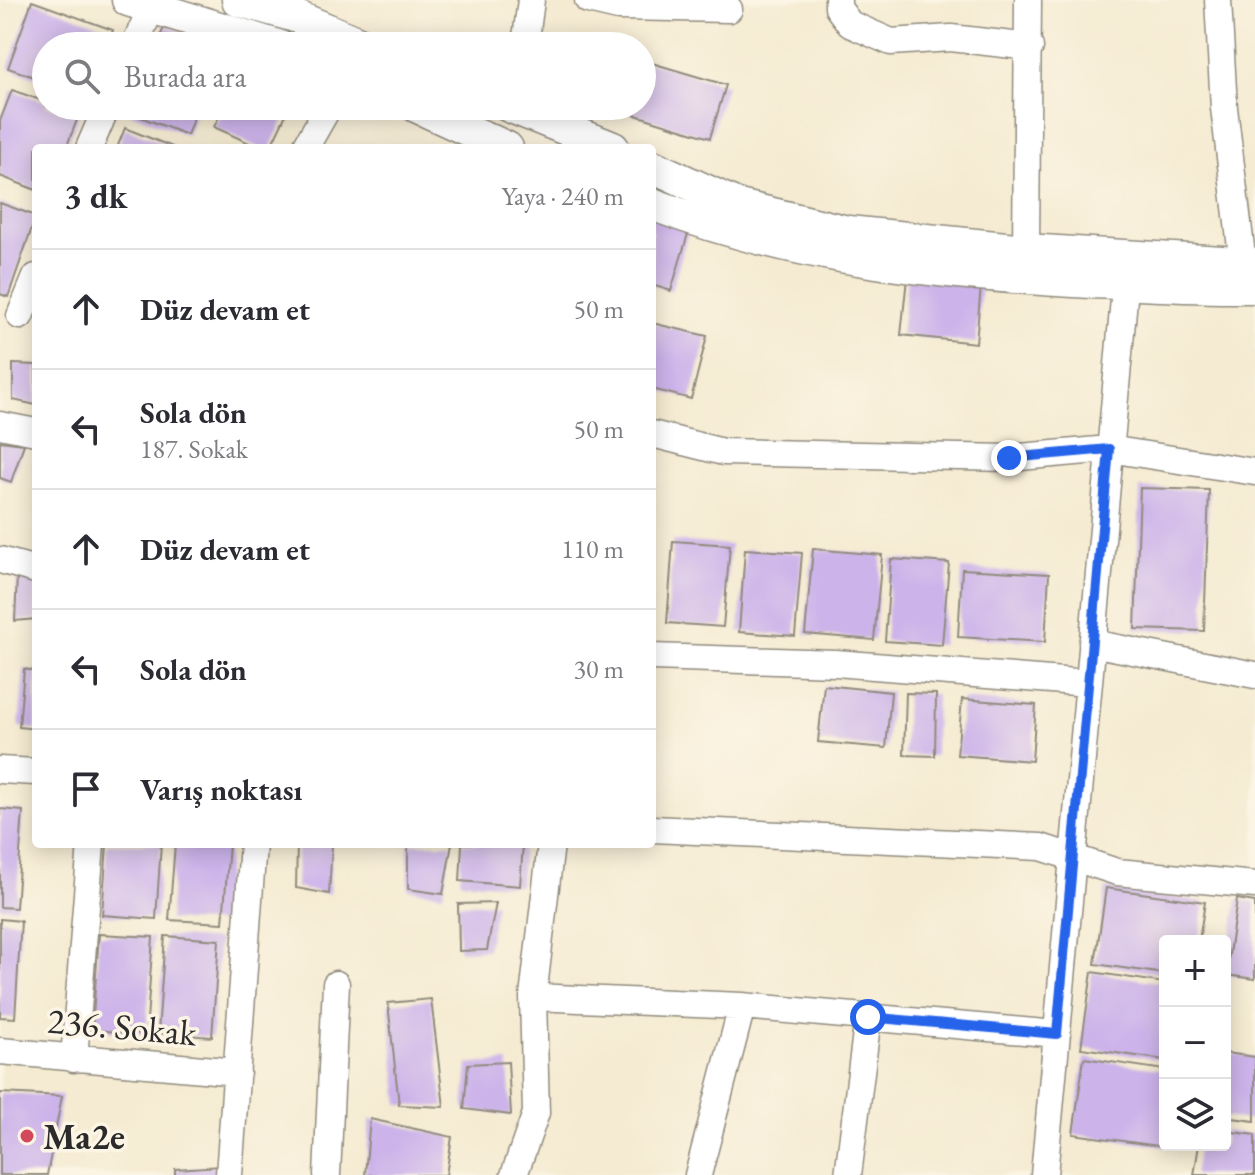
<!DOCTYPE html>
<html lang="tr">
<meta charset="utf-8">
<style>
:root{--surface:#fff;--page:#f2f2f3;--text:#2b2b33;--muted:#7c7c81;--line:#e1e1e2}
body{margin:0;font-family:"EB Garamond",serif;background:var(--page);color:var(--text)}
.controls{position:absolute;right:24px;bottom:24px;display:grid;overflow:hidden;border-radius:8px;box-shadow:0 4px 20px #0003}
.controls button{width:72px;height:72px;display:grid;place-items:center;padding:0;border:0;border-bottom:2px solid var(--line);background:var(--surface);color:var(--text);font:40px sans-serif}
.stop{position:absolute;width:24px;height:24px;margin:-18px;border:6px solid #2563eb;border-radius:50%;background:#fff}
.stop.end{background:#2563eb;border-color:#fff;box-shadow:0 2px 8px #0008}
.list{margin:0;padding:0;list-style:none}
h2{display:flex;justify-content:space-between;align-items:center;height:104px;margin:0;padding:0 32px;font-size:34px}
h2 small{font-size:26px;font-weight:400;color:var(--muted)}
.list li{display:grid;grid-template-columns:52px 1fr auto;gap:24px;align-items:center;box-sizing:border-box;height:120px;padding:0 32px;border-top:2px solid var(--line)}
.list b{display:block;font-size:30px;white-space:nowrap}
.list p{margin:0;font-size:26px;white-space:nowrap;color:var(--muted)}
.list em{font-size:26px;font-style:normal;color:var(--muted)}
.icon{flex:none;width:44px;height:44px;fill:none;stroke:currentColor;stroke-width:2;stroke-linecap:round;stroke-linejoin:round}
.map{position:relative;flex:none;width:1255px;height:1175px;overflow:hidden}
.search{position:absolute;background:var(--surface);box-shadow:0 4px 20px #0003;left:32px;top:32px;width:624px;height:88px;display:flex;align-items:center;gap:20px;box-sizing:border-box;padding:0 28px;border-radius:44px;color:var(--muted);font-size:30px}
.panel{position:absolute;background:var(--surface);box-shadow:0 4px 20px #0003;left:32px;top:144px;width:624px;height:704px;border-radius:8px}
.map>svg:first-child{display:block}
</style>
<div class="map">
<svg width="1255" height="1175" viewBox="0 0 1255 1175">
<rect width="100%" height="100%" fill="#fcf5e5"/>
<filter id="ink" filterUnits="userSpaceOnUse"><feTurbulence type="fractalNoise" baseFrequency=".0125" numOctaves="2"/><feDisplacementMap in="SourceGraphic" scale="16" xChannelSelector="R" yChannelSelector="G"/><feConvolveMatrix kernelMatrix="1 2 1 2 8 2 1 2 1" color-interpolation-filters="sRGB"/></filter>
<filter id="wash" filterUnits="userSpaceOnUse"><feTurbulence type="fractalNoise" baseFrequency=".006" numOctaves="4" result="noise"/><feDisplacementMap in="SourceGraphic" scale="32" xChannelSelector="R" yChannelSelector="G"/><feGaussianBlur stdDeviation="1.8" result="paint"/><feColorMatrix in="noise" values="0 0 0 0 0 0 0 0 0 0 0 0 0 0 0 0 0 1.4 0 .05"/><feComposite in="paint" operator="in"/></filter>
<g filter="url(#wash)">
<rect width="100%" height="100%" fill="#f5ebd2"/>
<g id="blocks">
<path fill="#ccb3ea" d="M 32,1 L 113,30 L 107,46 L 46,46 L 46,81 L 8,68 Z
M 165,25 L 219,46 L 156,46 Z
M 645,61 L 726,85 L 710,138 L 629,113 L 631,106 L 642,106 Z
M 12,90 L 46,102 L 46,106 L 79,115 L 66,148 L 36,148 L 36,190 L 0,176 L 0,121 Z
M 133,106 L 198,106 L 187,135 L 130,113 Z
M 224,106 L 290,106 L 270,148 L 260,148 L 214,127 Z
M 125,128 L 175,148 L 117,148 Z
M 0,203 L 36,216 L 8,297 L 0,294 Z
M 652,216 L 690,227 L 671,291 L 652,285 Z
M 907,278 L 981,285 L 976,343 L 901,335 Z
M 652,323 L 707,336 L 691,399 L 652,389 Z
M 13,364 L 36,365 L 36,405 L 13,400 Z
M 0,441 L 24,444 L 11,482 L 0,478 Z
M 1140,488 L 1209,490 L 1204,631 L 1135,629 Z
M 673,541 L 730,545 L 723,627 L 667,623 Z
M 745,549 L 802,553 L 795,636 L 739,632 Z
M 813,549 L 882,555 L 874,640 L 805,634 Z
M 891,559 L 949,563 L 942,645 L 885,641 Z
M 962,569 L 1049,574 L 1045,642 L 958,637 Z
M 17,575 L 36,580 L 36,619 L 15,621 Z
M 24,669 L 36,671 L 36,729 L 19,727 Z
M 824,685 L 891,692 L 886,748 L 818,742 Z
M 906,693 L 936,694 L 935,756 L 904,755 Z
M 962,699 L 1036,705 L 1032,761 L 957,755 Z
M 0,809 L 23,811 L 16,908 L 0,907 Z
M 107,844 L 161,844 L 156,919 L 102,915 Z
M 175,844 L 229,844 L 223,923 L 169,920 Z
M 297,844 L 332,844 L 329,894 L 296,888 Z
M 408,844 L 452,844 L 443,894 L 408,889 Z
M 462,844 L 523,844 L 520,886 L 460,881 Z
M 1106,888 L 1205,902 L 1199,941 L 1165,941 L 1165,974 L 1095,964 Z
M 1237,899 L 1255,902 L 1255,979 L 1226,975 Z
M 496,903 L 487,950 L 459,951 L 458,904 Z
M 0,919 L 21,921 L 15,1018 L 0,1017 Z
M 99,934 L 153,937 L 146,1034 L 92,1030 Z
M 165,936 L 219,940 L 212,1037 L 158,1033 Z
M 1092,972 L 1165,983 L 1165,1060 L 1081,1048 Z
M 431,999 L 444,1107 L 399,1105 L 388,1003 Z
M 1225,1053 L 1255,1057 L 1255,1121 L 1225,1117 Z
M 1084,1058 L 1165,1070 L 1165,1145 L 1173,1145 L 1172,1148 L 1073,1134 Z
M 508,1062 L 511,1115 L 464,1109 L 468,1064 Z
M 0,1093 L 62,1096 L 47,1175 L 0,1175 Z
M 370,1119 L 452,1137 L 446,1175 L 365,1175 Z
M 1225,1131 L 1255,1135 L 1255,1175 L 1194,1175 L 1199,1145 L 1225,1145 Z
M 221,1166 L 221,1175 L 175,1175 L 175,1169 Z"/>
</g>
</g>
<g filter="url(#ink)">
<use href="#blocks" fill-opacity="0" stroke="#908b7e" stroke-width="2"/>
<g fill="none" stroke-linecap="round" stroke-linejoin="round">
<defs>
<path id="minor" d="M 588,0 L 618,7 L 729,9
M 838,0 L 838,8 L 850,24 L 891,42 L 951,38 L 1030,47
M 1218,0 L 1224,108 L 1243,264
M 134,46 L 155,0
M 525,46 L 531,0
M 89,148 L 107,106
M 305,148 L 329,106
M 1026,250 L 1028,0
M 20,316 L 36,277
M 0,425 L 36,432
M 652,434 L 723,452 L 1009,458 L 1109,449 L 1255,472
M 0,560 L 36,570
M 1092,643 L 1255,675
M 652,657 L 836,663 L 1088,683
M 0,770 L 36,772
M 652,829 L 1041,847 L 1117,872 L 1255,885
M 551,844 L 533,997 L 742,1006 L 1057,1034
M 0,1051 L 237,1072
M 74,1059 L 91,844
M 229,1175 L 253,844
M 327,1175 L 336,984
M 514,1175 L 536,1113 L 533,997
M 698,1175 L 742,1006
M 848,1175 L 868,1017
M 1044,1175 L 1127,266"/>
<path id="major" d="M 128,0 L 278,46
M 238,0 L 295,16 L 366,46
M 416,106 L 507,148
M 509,106 L 613,148
M 652,166 L 739,206 L 848,232 L 1026,250 L 1255,264
M 652,204 C 793,259 941,274 1091,282 C 1146,284 1201,288 1255,287"/>
</defs>
<use href="#minor" stroke="#908b7e" stroke-width="29"/>
<use href="#major" stroke="#908b7e" stroke-width="35"/>
<use href="#minor" stroke="#fff" stroke-width="26"/>
<use href="#major" stroke="#fff" stroke-width="32"/>
</g>
</g>
<g fill="none" stroke-linecap="round" stroke-linejoin="round" filter="url(#ink)">
<path stroke="#2563eb" stroke-width="10" d="M 868,1017 L 1057,1034 L 1109,449 L 1009,458"/>
</g>
<circle fill="#d1495b" stroke="#fcf5e5" stroke-width="3" cx="27" cy="1136" r="8"/>
<g text-anchor="middle" stroke-width="7" stroke-linejoin="round" paint-order="stroke">
<g font-size="36" fill="#2b2b2b" stroke="#fcf5e5">
<text transform="translate(122 1026) rotate(5)" y="13">236. Sokak</text>
</g>
<g font-size="36" font-weight="bold" fill="#2b2b2b" stroke="#fcf5e5" text-anchor="start">
<text x="43" y="1149">Ma2e</text>
</g>
</g>
</svg>
<div class="controls">
<button>+</button>
<button>−</button>
<button><svg class="icon" aria-label="layers" viewBox="0 0 24 24"><path d="M12 4l9 5-9 5-9-5zM3 14l9 5 9-5"/></svg></button>
</div>
<div class="stop" style="left:868px;top:1017px"></div>
<div class="stop end" style="left:1009px;top:458px"></div>
<div class="search"><svg class="icon" aria-label="search" viewBox="0 0 24 24"><circle cx="10" cy="10" r="6"/><path d="M15 15l6 6"/></svg>Burada ara</div>
<section class="panel">
<h2>3 dk<small>Yaya · 240 m</small></h2>
<ul class="list">
<li><svg class="icon" aria-label="ahead" viewBox="0 0 24 24"><path d="M12 20V5M6 11l6-6 6 6"/></svg><div><b>Düz devam et</b></div><em>50 m</em></li>
<li><svg class="icon" aria-label="left" viewBox="0 0 24 24"><path d="M17 20v-9H6M10 6l-5 5 5 5"/></svg><div><b>Sola dön</b><p>187. Sokak</p></div><em>50 m</em></li>
<li><svg class="icon" aria-label="ahead" viewBox="0 0 24 24"><path d="M12 20V5M6 11l6-6 6 6"/></svg><div><b>Düz devam et</b></div><em>110 m</em></li>
<li><svg class="icon" aria-label="left" viewBox="0 0 24 24"><path d="M17 20v-9H6M10 6l-5 5 5 5"/></svg><div><b>Sola dön</b></div><em>30 m</em></li>
<li><svg class="icon" aria-label="arrive" viewBox="0 0 24 24"><path d="M6 21V4h12l-3 4 3 4H6"/></svg><div><b>Varış noktası</b></div></li>
</ul>
</section>
</div>
